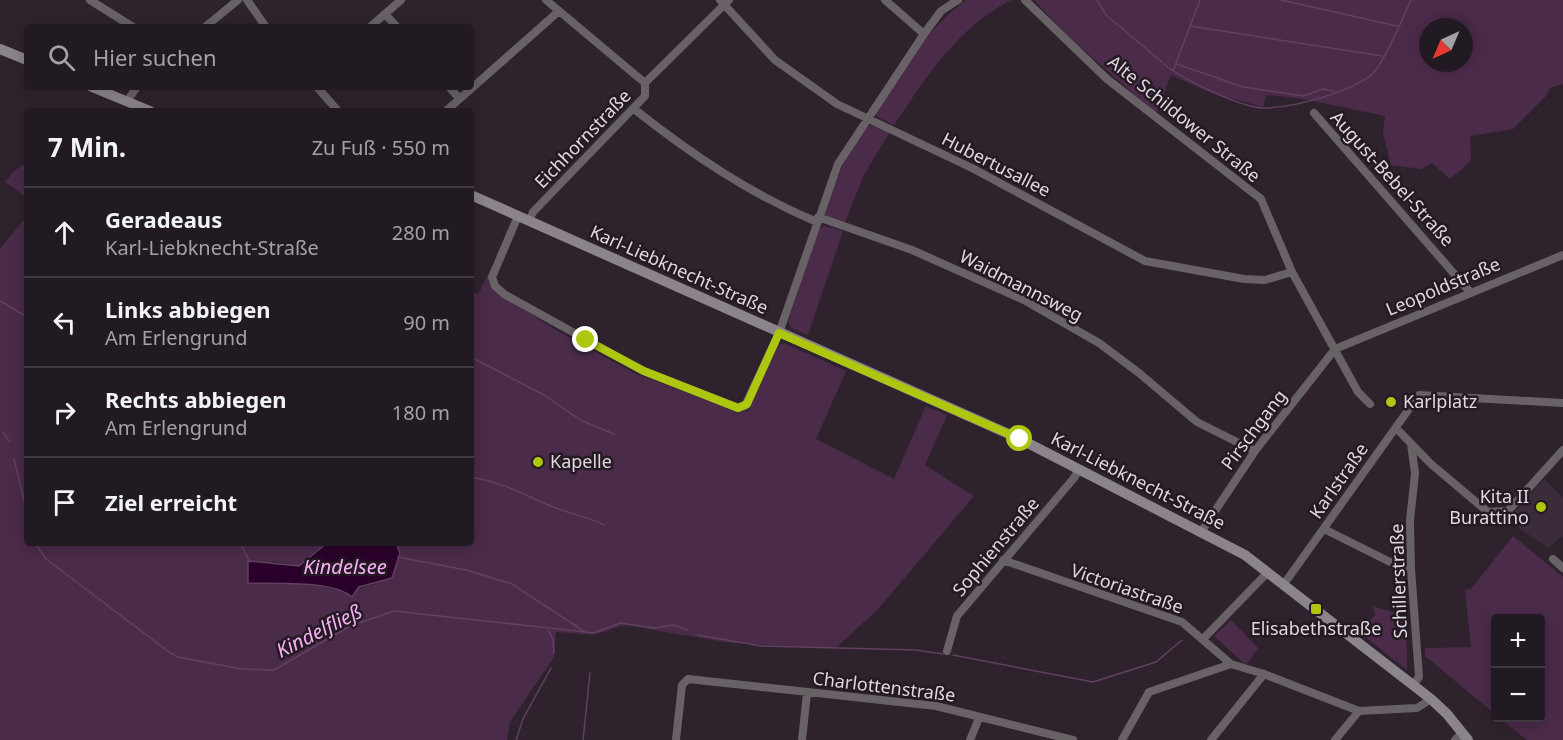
<!DOCTYPE html>
<html lang="de">
<meta charset="utf-8">
<style>
:root{--surface:#221a22;--page:#2e272f;--text:#f1f3f6;--muted:#a2a1a5;--line:#3f3840}
body{margin:0;font-family:"Noto Sans",sans-serif;background:var(--page);color:var(--text)}
.controls{position:absolute;right:18px;bottom:18px;display:grid;overflow:hidden;border-radius:6px;box-shadow:0 3px 15px #0003}
.controls button{width:54px;height:54px;display:grid;place-items:center;padding:0;border:0;border-bottom:2px solid var(--line);background:var(--surface);color:var(--text);font:30px sans-serif}
.compass{position:absolute;left:1419px;top:18px;width:54px;height:54px;border-radius:50%;background:var(--surface);box-shadow:0 3px 15px #0003;rotate:224deg}
.stop{position:absolute;width:18px;height:18px;margin:-14px;border:4px solid #adc60e;border-radius:50%;background:#fff}
.stop.end{background:#adc60e;border-color:#fff;box-shadow:0 2px 6px #0008}
.list{margin:0;padding:0;list-style:none}
h2{display:flex;justify-content:space-between;align-items:center;height:78px;margin:0;padding:0 24px;font-size:26px}
h2 small{font-size:20px;font-weight:400;color:var(--muted)}
.list li{display:grid;grid-template-columns:39px 1fr auto;gap:18px;align-items:center;box-sizing:border-box;height:90px;padding:0 24px;border-top:2px solid var(--line)}
.list b{display:block;font-size:22px;white-space:nowrap}
.list p{margin:0;font-size:20px;white-space:nowrap;color:var(--muted)}
.list em{font-size:20px;font-style:normal;color:var(--muted)}
.icon{flex:none;width:33px;height:33px;fill:none;stroke:currentColor;stroke-width:2;stroke-linecap:round;stroke-linejoin:round}
.map{position:relative;flex:none;width:1563px;height:740px;overflow:hidden}
.search{position:absolute;background:var(--surface);box-shadow:0 3px 15px #0003;left:24px;top:24px;width:450px;height:66px;display:flex;align-items:center;gap:15px;box-sizing:border-box;padding:0 21px;border-radius:6px;color:var(--muted);font-size:22px}
.panel{position:absolute;background:var(--surface);box-shadow:0 3px 15px #0003;left:24px;top:108px;width:450px;height:438px;border-radius:6px}
.map>svg:first-child{display:block}
</style>
<div class="map">
<svg width="1563" height="740" viewBox="0 0 1563 740">
<rect width="100%" height="100%" fill="#2e232d"/>
<path fill="#3a2c39" d="M 1544,479 L 1563,498 L 1563,535 L 1549,548 L 1511,523 L 1510,517 Z"/>
<path fill="#4b2b4a" fill-rule="evenodd" d="M 966,0 L 1011,0 C 957,28 927,76 894,125 L 877,117 L 875,111 C 901,73 927,28 966,0 Z
M 1034,0 L 1563,0 L 1563,84 L 1550,88 L 1546,96 L 1513,129 L 1470,136 L 1471,161 L 1450,179 L 1432,163 L 1421,169 L 1391,165 L 1383,133 L 1385,116 C 1345,108 1307,98 1266,95 L 1263,107 L 1211,93 L 1171,75 L 1156,114 L 1066,34 ZM 1428,27 L 1464,27 L 1464,63 L 1428,63 Z
M 872,125 L 889,133 L 864,175 L 845,222 L 827,217 L 824,212 L 843,165 L 865,127 Z
M 27,162 L 27,198 L 5,182 L 14,171 Z
M 27,216 L 27,543 L 327,543 L 299,566 L 270,561 L 317,586 L 347,593 L 392,578 L 398,562 L 398,545 L 396,543 L 471,543 L 471,290 L 478,295 L 490,270 L 489,282 L 495,291 L 554,329 L 636,374 L 740,412 L 748,411 L 778,345 L 784,343 L 846,371 L 816,439 L 894,479 L 926,406 L 947,415 L 925,465 L 974,496 L 879,608 L 836,648 L 731,643 L 625,625 L 593,635 L 556,632 L 554,657 L 510,722 L 507,740 L 0,740 L 0,249 Z
M 824,226 L 843,231 L 808,335 L 791,328 L 788,321 L 818,230 Z
M 1513,536 L 1563,577 L 1563,740 L 1527,740 L 1499,718 L 1540,718 L 1540,618 L 1496,618 L 1495,714 L 1425,656 L 1425,648 L 1471,647 L 1465,590 L 1471,589 Z
M 1373,606 L 1395,613 L 1406,611 L 1407,670 L 1360,633 L 1375,615 Z
M 1231,620 L 1258,648 L 1246,665 L 1214,636 Z"/>
<path fill="#2a002a" stroke="#604160" stroke-width="1.5" d="M 327,543 L 396,543 L 400,553 L 392,578 L 359,587 L 352,597 C 332,580 276,584 248,583 L 248,561 L 299,566 Z"/>
<g fill="none" stroke-linecap="round" stroke-linejoin="round">
<path stroke="#604160" stroke-width="1.5" d="M 1097,0 L 1106,15 L 1162,62
M 1281,0 L 1397,26
M 1190,26 L 1382,56
M 1164,64 C 1181,79 1242,108 1264,108 C 1292,108 1353,92 1373,73 C 1385,62 1403,17 1411,0
M 1177,64 L 1243,87 L 1304,96 L 1323,89 L 1334,91
M 1173,71 L 1200,0
M 0,301 L 27,317
M 471,357 L 544,395 L 582,421 L 614,434
M 3,432 L 9,441
M 14,459 L 27,512
M 471,477 C 505,483 520,493 551,506 C 569,514 587,516 604,525
M 35,543 L 46,559 L 169,652 L 178,657 L 242,669 L 274,670 L 350,626 L 394,611 L 594,633 L 620,623 L 654,628 L 674,625 L 688,630
M 240,543 L 250,562
M 398,557 L 466,570 L 512,584 L 585,632
M 549,631 L 553,640 L 554,653
M 698,635 L 761,646 L 916,650 L 943,654
M 953,655 L 1093,682 L 1156,662 L 1182,640
M 516,740 L 523,719 L 551,668
M 583,740 L 590,673"/>
<path stroke="#686267" stroke-width="8" d="M 90,0 L 133,27
M 247,0 L 266,27
M 546,0 L 645,83
M 720,0 L 775,60 L 837,104 L 972,168 L 1145,261 L 1244,279 L 1265,280 L 1292,272
M 885,0 L 924,34
M 1025,0 L 1107,79 L 1261,199 L 1292,272 L 1358,392 L 1370,404
M 385,14 L 397,27
M 205,27 L 238,0
M 370,27 L 401,0
M 317,87 L 338,111
M 449,87 L 459,98
M 127,101 L 137,87
M 634,109 C 691,154 750,194 817,222
M 446,111 L 559,11
M 1314,113 L 1470,292
M 518,216 L 492,277 L 495,286 L 504,294 L 643,371 L 739,408 L 745,406 L 779,333 L 838,164 L 924,34 L 941,11 L 958,0
M 818,217 L 912,250 L 1024,300 L 1099,343 L 1139,373 L 1197,422 L 1255,451
M 529,221 L 533,212 L 645,96 L 645,83 L 729,0
M 1396,428 L 1431,464 L 1488,512 L 1508,511 L 1563,450
M 1411,444 L 1415,473 L 1410,521 L 1411,569 L 1419,677 L 1413,685
M 1324,529 L 1404,569 L 1411,569
M 1201,532 L 1255,451 L 1335,349 L 1563,255
M 1553,559 L 1563,568
M 1003,560 L 1182,622 L 1231,664
M 1284,584 L 1419,395 L 1563,403
M 1204,638 L 1268,572
M 947,651 L 957,616 L 1074,478 L 1079,469
M 676,740 L 682,685 L 688,679 L 936,706 L 1073,740
M 802,740 L 807,693
M 970,740 L 979,718
M 1122,740 L 1149,692 L 1231,664 L 1264,674 L 1359,711 L 1417,708 L 1431,699
M 1211,740 L 1264,674
M 1335,740 L 1359,711
M 1455,740 L 1462,733"/>
<path stroke="#8c848c" stroke-width="10" d="M 0,49 L 27,60
M 92,87 L 150,111
M 471,195 L 1020,439 L 1245,555 L 1431,699 L 1447,714 L 1468,740"/>
</g>
<g fill="none" stroke-linecap="round" stroke-linejoin="round">
<path stroke="#adc60e" stroke-width="8" d="M 586,340 L 644,371 L 738,408 L 747,404 L 779,333 L 1020,439"/>
</g>
<g fill="#adc60e" stroke="#241a23" stroke-width="2">
<circle cx="1391" cy="402" r="6"/>
<circle cx="538" cy="462" r="6"/>
<circle cx="1541" cy="507" r="6"/>
<rect x="1310" y="603" width="12" height="12" rx="3"/>
</g>
<g text-anchor="middle" stroke-width="5" stroke-linejoin="round" paint-order="stroke">
<g font-size="18" fill="#dfd9df" stroke="#241a23">
<text transform="translate(1184 119) rotate(39)" y="6">Alte Schildower Straße</text>
<text transform="translate(583 139) rotate(-46)" y="6">Eichhornstraße</text>
<text transform="translate(996 165) rotate(27)" y="6">Hubertusallee</text>
<text transform="translate(1392 179) rotate(48)" y="6">August-Bebel-Straße</text>
<text transform="translate(679 270) rotate(24)" y="6">Karl-Liebknecht-Straße</text>
<text transform="translate(1021 286) rotate(27)" y="6">Waidmannsweg</text>
<text transform="translate(1443 287) rotate(-23)" y="6">Leopoldstraße</text>
<text transform="translate(1254 430) rotate(-53)" y="6">Pirschgang</text>
<text transform="translate(1138 481) rotate(27)" y="6">Karl-Liebknecht-Straße</text>
<text transform="translate(1339 481) rotate(-55)" y="6">Karlstraße</text>
<text transform="translate(996 547) rotate(-50)" y="6">Sophienstraße</text>
<text transform="translate(1399 581) rotate(-92)" y="6">Schillerstraße</text>
<text transform="translate(1127 589) rotate(19)" y="6">Victoriastraße</text>
<text transform="translate(884 687) rotate(7)" y="6">Charlottenstraße</text>
</g>
<g font-size="18" fill="#dfd9df" stroke="#241a23" text-anchor="start">
<text x="1403" y="408">Karlplatz</text>
<text x="550" y="468">Kapelle</text>
<text x="1529" y="503" text-anchor="end">Kita II<tspan x="1529" dy="21">Burattino</tspan></text>
<text x="1316" y="635" text-anchor="middle">Elisabethstraße</text>
</g>
<g font-size="20" font-style="italic" fill="#f8aef4" stroke="#241a23">
<text x="345" y="574">Kindelsee</text>
<text transform="translate(319 631) rotate(-27)" y="7">Kindelfließ</text>
</g>
</g>
</svg>
<div class="controls">
<button>+</button>
<button>−</button>
</div>
<svg class="compass" viewBox="-18 -18 36 36"><path d="M0-13l5 13h-10z" fill="#e53935"/><path d="M0 13l5-13h-10z" fill="#a2a1a5"/></svg>
<div class="stop" style="left:1020px;top:439px"></div>
<div class="stop end" style="left:586px;top:340px"></div>
<div class="search"><svg class="icon" aria-label="search" viewBox="0 0 24 24"><circle cx="10" cy="10" r="6"/><path d="M15 15l6 6"/></svg>Hier suchen</div>
<section class="panel">
<h2>7 Min.<small>Zu Fuß · 550 m</small></h2>
<ul class="list">
<li><svg class="icon" aria-label="ahead" viewBox="0 0 24 24"><path d="M12 20V5M6 11l6-6 6 6"/></svg><div><b>Geradeaus</b><p>Karl-Liebknecht-Straße</p></div><em>280 m</em></li>
<li><svg class="icon" aria-label="left" viewBox="0 0 24 24"><path d="M17 20v-9H6M10 6l-5 5 5 5"/></svg><div><b>Links abbiegen</b><p>Am Erlengrund</p></div><em>90 m</em></li>
<li><svg class="icon" aria-label="right" viewBox="0 0 24 24"><path d="M7 20v-9h11M14 6l5 5-5 5"/></svg><div><b>Rechts abbiegen</b><p>Am Erlengrund</p></div><em>180 m</em></li>
<li><svg class="icon" aria-label="arrive" viewBox="0 0 24 24"><path d="M6 21V4h12l-3 4 3 4H6"/></svg><div><b>Ziel erreicht</b></div></li>
</ul>
</section>
</div>
